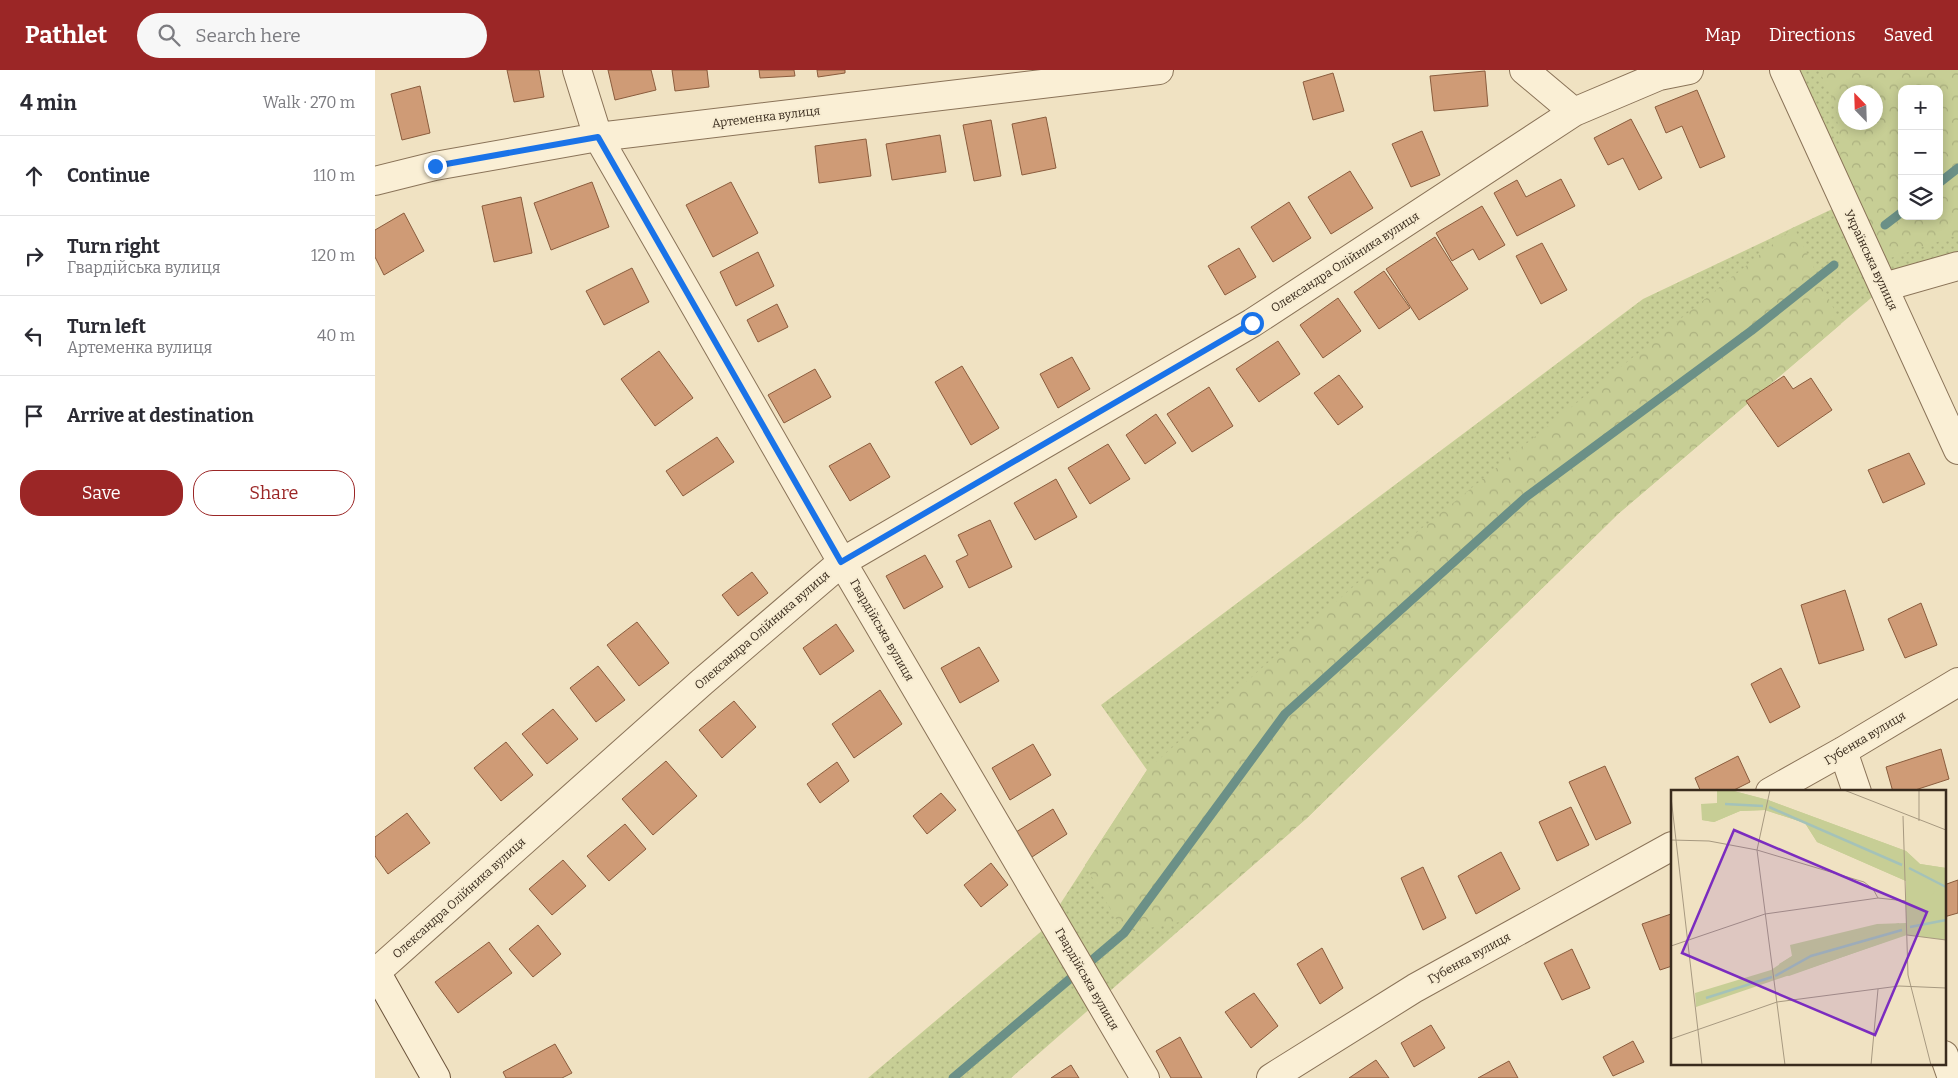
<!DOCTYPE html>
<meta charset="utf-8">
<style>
:root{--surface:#fff;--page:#f7f7f7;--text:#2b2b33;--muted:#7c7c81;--line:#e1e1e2;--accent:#9b2626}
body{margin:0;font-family:Bitter,serif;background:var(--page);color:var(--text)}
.controls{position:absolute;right:15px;top:15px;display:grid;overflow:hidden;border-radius:10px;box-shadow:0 2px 12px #0003}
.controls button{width:45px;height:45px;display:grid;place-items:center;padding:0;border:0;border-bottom:1px solid var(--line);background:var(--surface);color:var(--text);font:25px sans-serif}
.compass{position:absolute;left:1463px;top:15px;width:45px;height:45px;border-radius:50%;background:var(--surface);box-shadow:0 2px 12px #0003;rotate:337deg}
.stop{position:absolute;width:15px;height:15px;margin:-11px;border:4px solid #1a73e8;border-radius:50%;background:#fff}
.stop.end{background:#1a73e8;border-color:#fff;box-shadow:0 1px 5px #0008}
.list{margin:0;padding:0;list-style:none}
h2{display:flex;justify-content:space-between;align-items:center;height:65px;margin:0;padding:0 20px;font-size:21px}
h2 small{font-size:16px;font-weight:400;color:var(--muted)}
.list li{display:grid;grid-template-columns:32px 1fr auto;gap:15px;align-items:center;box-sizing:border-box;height:80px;padding:0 20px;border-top:1px solid var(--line)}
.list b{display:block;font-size:19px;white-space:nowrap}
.list p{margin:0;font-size:16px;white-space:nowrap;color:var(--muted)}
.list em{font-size:16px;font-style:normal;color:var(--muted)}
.actions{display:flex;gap:10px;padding:15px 20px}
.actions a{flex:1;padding:11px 0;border:1px solid var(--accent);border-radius:20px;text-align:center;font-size:18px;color:var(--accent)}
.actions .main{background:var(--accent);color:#fff}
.icon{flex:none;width:28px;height:28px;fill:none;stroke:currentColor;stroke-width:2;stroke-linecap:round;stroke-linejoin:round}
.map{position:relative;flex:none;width:1583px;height:1008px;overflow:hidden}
header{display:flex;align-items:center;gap:30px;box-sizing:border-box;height:70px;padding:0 25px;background:var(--accent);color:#fff}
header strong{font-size:24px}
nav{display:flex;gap:28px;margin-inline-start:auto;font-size:18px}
.search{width:350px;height:45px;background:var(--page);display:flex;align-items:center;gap:12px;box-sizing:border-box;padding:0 18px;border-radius:28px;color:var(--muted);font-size:19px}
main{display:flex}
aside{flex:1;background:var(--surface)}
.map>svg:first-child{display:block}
</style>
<header>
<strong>Pathlet</strong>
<div class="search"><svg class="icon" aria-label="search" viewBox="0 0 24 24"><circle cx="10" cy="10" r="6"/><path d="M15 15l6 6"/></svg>Search here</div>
<nav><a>Map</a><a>Directions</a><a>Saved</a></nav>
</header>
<main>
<aside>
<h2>4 min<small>Walk · 270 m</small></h2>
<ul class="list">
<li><svg class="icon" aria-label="ahead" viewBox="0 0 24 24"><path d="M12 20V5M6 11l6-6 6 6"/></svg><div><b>Continue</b></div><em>110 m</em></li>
<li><svg class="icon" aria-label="right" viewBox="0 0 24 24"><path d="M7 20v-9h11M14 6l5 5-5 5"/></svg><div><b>Turn right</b><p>Гвардійська вулиця</p></div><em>120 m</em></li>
<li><svg class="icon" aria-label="left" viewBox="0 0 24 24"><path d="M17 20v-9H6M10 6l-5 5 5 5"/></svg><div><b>Turn left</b><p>Артеменка вулиця</p></div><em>40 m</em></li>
<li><svg class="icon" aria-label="arrive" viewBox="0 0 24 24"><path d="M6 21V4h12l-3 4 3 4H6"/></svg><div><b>Arrive at destination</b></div></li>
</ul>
<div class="actions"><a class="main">Save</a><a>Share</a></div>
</aside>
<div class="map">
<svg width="1583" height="1008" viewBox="0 0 1583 1008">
<defs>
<pattern id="grass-dots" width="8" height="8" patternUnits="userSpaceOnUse" patternTransform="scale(1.25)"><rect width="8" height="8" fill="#c7ce95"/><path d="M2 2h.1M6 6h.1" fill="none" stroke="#acb180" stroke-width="1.8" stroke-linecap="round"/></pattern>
<pattern id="forest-crowns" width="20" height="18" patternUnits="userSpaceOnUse" patternTransform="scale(1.25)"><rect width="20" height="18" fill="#c7ce95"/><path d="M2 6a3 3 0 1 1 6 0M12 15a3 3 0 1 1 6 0" fill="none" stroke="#acb180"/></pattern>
</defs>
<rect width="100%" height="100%" fill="#f0e2c2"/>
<path fill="url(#grass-dots)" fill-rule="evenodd" d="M 1409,0 L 1583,0 L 1583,196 L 1509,217 L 1243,444 L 932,748 L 636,1008 L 493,1008 L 669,859 L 772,700 L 726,635 L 1268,229 L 1470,133 ZM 1527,19 L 1564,19 L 1564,146 L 1527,146 ZM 1470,22 L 1500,22 L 1500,52 L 1470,52 Z"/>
<path fill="url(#forest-crowns)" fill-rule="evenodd" d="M 1444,0 L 1583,0 L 1583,165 L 1498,194 L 1470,133 L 1461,37 ZM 1527,19 L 1564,19 L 1564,146 L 1527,146 ZM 1470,22 L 1500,22 L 1500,52 L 1470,52 Z
M 1419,157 L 1466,254 L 1243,444 L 932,748 L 815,850 L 749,863 L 710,795 L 772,700 L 1015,484 Z"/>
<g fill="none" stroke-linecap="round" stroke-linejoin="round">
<path stroke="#6b9087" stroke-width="9" d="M 1564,113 L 1583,98
M 1510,155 L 1527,142
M 578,1008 L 749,863 L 910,644 L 1151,427 L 1376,261 L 1459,195"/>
</g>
<path fill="#cf9b76" stroke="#8a5c3d" d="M 132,0 L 164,0 L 169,27 L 139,32 Z
M 233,0 L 276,0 L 281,20 L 240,30 Z
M 297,0 L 332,0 L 334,17 L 300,21 Z
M 384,0 L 419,0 L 420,6 L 385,8 Z
M 442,0 L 470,0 L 470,3 L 443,7 Z
M 1110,1 L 1113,36 L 1059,41 L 1055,6 Z
M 958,3 L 969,41 L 938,50 L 928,12 Z
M 45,16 L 55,63 L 27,70 L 16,24 Z
M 1322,20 L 1350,87 L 1325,98 L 1307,56 L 1291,63 L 1280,37 Z
M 671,47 L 681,98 L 647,105 L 637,54 Z
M 1256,49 L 1287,108 L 1264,120 L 1248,88 L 1233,95 L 1219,68 Z
M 616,50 L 626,106 L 599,111 L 588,55 Z
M 1047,61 L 1065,105 L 1036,117 L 1017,74 Z
M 565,65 L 571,102 L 517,110 L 511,74 Z
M 491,69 L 496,106 L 444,113 L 440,76 Z
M 975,101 L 998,138 L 956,164 L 933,127 Z
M 1186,109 L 1200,136 L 1142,166 L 1119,123 L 1142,110 L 1151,127 Z
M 217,112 L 234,157 L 176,180 L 159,133 Z
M 356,112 L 383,163 L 338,187 L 311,135 Z
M 146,127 L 157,183 L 119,192 L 107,136 Z
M 914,132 L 936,168 L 898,192 L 876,157 Z
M 1107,136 L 1130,175 L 1104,190 L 1098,179 L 1077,191 L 1061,163 Z
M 29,143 L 49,181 L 9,205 L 0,187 L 0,160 Z
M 1060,167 L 1093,219 L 1044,250 L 1011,199 Z
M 1167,173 L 1192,220 L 1166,234 L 1141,186 Z
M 864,178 L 881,207 L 850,225 L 833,196 Z
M 383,182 L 399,216 L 361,236 L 345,202 Z
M 257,198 L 274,232 L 229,255 L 211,221 Z
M 1009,201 L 1035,238 L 1004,259 L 979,222 Z
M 963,228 L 986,261 L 948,288 L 925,255 Z
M 402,234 L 413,257 L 383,272 L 372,250 Z
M 903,271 L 925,304 L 884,332 L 861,299 Z
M 284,281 L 318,328 L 280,356 L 246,309 Z
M 697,287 L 715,319 L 683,338 L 665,304 Z
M 587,296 L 624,358 L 596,375 L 560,312 Z
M 440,299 L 456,327 L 409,353 L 393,325 Z
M 964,305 L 988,337 L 963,355 L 939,323 Z
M 1409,306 L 1418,319 L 1436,308 L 1457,340 L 1403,377 L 1371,331 Z
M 834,317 L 858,356 L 817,382 L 792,344 Z
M 781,344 L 801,373 L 770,394 L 751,365 Z
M 342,367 L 359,392 L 308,426 L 291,401 Z
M 495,373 L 515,407 L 475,431 L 454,396 Z
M 733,374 L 755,409 L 715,434 L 693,398 Z
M 1534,383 L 1550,414 L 1508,433 L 1493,400 Z
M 681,409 L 702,447 L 660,470 L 639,433 Z
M 615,450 L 637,497 L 594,518 L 581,491 L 593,485 L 583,465 Z
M 550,485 L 568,517 L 529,539 L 511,506 Z
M 377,502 L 393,523 L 363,546 L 347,525 Z
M 1470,520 L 1489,580 L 1444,594 L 1426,535 Z
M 1546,533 L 1562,575 L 1530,588 L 1513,549 Z
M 262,552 L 294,593 L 264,616 L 232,575 Z
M 461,554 L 479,581 L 445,605 L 428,578 Z
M 604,577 L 624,611 L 585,633 L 566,598 Z
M 223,596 L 250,630 L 221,652 L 195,618 Z
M 1406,598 L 1425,637 L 1395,653 L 1376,614 Z
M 505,620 L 527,654 L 479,688 L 457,654 Z
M 359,631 L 381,657 L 347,688 L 324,660 Z
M 178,639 L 203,669 L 172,694 L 147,664 Z
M 131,672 L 158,705 L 126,731 L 99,698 Z
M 658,674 L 676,705 L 635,730 L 617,698 Z
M 1566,679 L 1574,709 L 1534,722 L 1518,722 L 1511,697 Z
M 1363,686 L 1375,712 L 1355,722 L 1326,722 L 1320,708 Z
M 291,691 L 322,726 L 278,765 L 247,729 Z
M 462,692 L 474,711 L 445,733 L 432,714 Z
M 1230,696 L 1256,753 L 1221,770 L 1194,712 Z
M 566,723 L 581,740 L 552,764 L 538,746 Z
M 1196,737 L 1214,775 L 1182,791 L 1164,752 Z
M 678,739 L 692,764 L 657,787 L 641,762 Z
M 32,743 L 55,773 L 13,804 L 0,786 L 0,767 Z
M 250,754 L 271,779 L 234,811 L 212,786 Z
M 1126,782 L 1145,819 L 1101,844 L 1083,806 Z
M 188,790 L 211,816 L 177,845 L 154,819 Z
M 616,793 L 633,815 L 606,837 L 589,815 Z
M 1048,797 L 1071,848 L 1048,860 L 1026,808 Z
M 1583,810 L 1583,843 L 1569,847 L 1569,815 Z
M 1296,844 L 1297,896 L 1285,900 L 1267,854 Z
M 163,855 L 186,884 L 158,907 L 134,879 Z
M 114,872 L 137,903 L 83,943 L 60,912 Z
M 947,878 L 968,918 L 945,934 L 922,894 Z
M 1197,879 L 1215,918 L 1187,930 L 1169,893 Z
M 879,923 L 903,956 L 876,978 L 850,942 Z
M 1056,955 L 1070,978 L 1039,997 L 1026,973 Z
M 805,967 L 827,1008 L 796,1008 L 781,981 Z
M 1258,971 L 1269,992 L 1238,1006 L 1228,987 Z
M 180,974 L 197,1003 L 187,1008 L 131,1008 L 128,1002 Z
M 1001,990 L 1014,1008 L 974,1008 Z
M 1134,991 L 1143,1008 L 1103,1008 Z
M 696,995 L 704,1008 L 676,1008 Z"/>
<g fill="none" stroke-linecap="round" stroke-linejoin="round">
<defs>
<path id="minor" d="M 202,0 L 223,67 L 467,492 L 770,1008
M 1149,0 L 1199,42
M 0,111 L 60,96 L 223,67 L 784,0
M 1509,217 L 1583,196
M 1468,681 L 1482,722
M 1395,722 L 1468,681 L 1583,612
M 0,903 L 327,612 L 467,492 L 877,253 L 1199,42 L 1284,6 L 1314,0
M 1569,985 L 1577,1008
M 896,1008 L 1040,918 L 1297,776"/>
<path id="tertiary" d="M 1409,0 L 1583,380"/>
<path id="secondary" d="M 0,900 L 61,1008"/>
</defs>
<use href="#minor" stroke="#8a7358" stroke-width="30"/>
<use href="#tertiary" stroke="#8a7358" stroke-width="30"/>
<use href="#secondary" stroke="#6c543b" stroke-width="30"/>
<use href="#minor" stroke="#faefd5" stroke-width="28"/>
<use href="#tertiary" stroke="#faefd5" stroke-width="28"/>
<use href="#secondary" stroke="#faefd5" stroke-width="28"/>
</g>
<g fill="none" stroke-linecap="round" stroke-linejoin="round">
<path stroke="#1a73e8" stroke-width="6" d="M 60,96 L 223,67 L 466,492 L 877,253"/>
</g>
<g text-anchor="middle" stroke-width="4" stroke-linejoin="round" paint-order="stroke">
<g font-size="12" fill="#392b1d" stroke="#f7ecd1">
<text transform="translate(391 47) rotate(-7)" y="4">Артеменка вулиця</text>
<text transform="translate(1496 190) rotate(65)" y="4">Українська вулиця</text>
<text transform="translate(970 192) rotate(-33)" y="4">Олександра Олійника вулиця</text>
<text transform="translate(387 560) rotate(-41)" y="4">Олександра Олійника вулиця</text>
<text transform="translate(507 560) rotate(60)" y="4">Гвардійська вулиця</text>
<text transform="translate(1490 668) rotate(-31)" y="4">Губенка вулиця</text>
<text transform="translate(84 828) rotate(-42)" y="4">Олександра Олійника вулиця</text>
<text transform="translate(1094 888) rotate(-29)" y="4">Губенка вулиця</text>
<text transform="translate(712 909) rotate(60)" y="4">Гвардійська вулиця</text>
</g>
</g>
<g transform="translate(1296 720)">
<rect width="275" height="275" fill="#f0e2c2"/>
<path d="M 46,0 L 59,0 L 97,10 L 235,61 L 249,74 L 275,78 L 275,150 L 236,145 L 25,217 L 24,203 L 100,180 L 121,166 L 119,155 L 206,134 L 235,133 L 235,91 L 146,52 L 134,33 L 94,20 L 69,21 L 43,32 L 31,30 L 30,14 L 46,13 Z" fill="#c7ce95"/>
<path d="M 46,0 L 59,0 L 97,10 L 235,61 L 249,74 L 275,78 L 275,92 L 258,107 L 258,124 L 275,133 L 275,144 L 235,142 L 239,120 L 235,91 L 146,52 L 134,33 L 94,20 L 69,21 L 43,32 L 31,30 L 46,13 ZM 228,133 L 228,147 L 118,186 L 110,184 L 108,174 L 121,166 Z" fill="#c7ce95"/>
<path fill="none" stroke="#a4c2b9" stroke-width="2.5" d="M 54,14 L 92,16M 98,17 L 231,75M 238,78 L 275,97M 239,137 L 275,130M 104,186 L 140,166 L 231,140M 35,208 L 101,187"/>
<path fill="none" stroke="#a79980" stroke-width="1" d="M 99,0 L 86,60 L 114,275M 173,0 L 275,40M 248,0 L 248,31M 0,7 L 31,275M 232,26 L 237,185 L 260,275M 0,50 L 38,51 L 86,60 L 193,92 L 202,99 L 207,108M 236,145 L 275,150M 0,156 L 94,124 L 207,108 L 235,111M 0,249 L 106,212 L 228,196 L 275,198M 200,275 L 207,199"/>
<path fill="#7b2cbf" fill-opacity="0.15" stroke="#7b2cbf" stroke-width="2.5" d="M 63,40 L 256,122 L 204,245 L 11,163 Z"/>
<rect width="275" height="275" fill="none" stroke="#392b1d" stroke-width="2.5"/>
</g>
</svg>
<div class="controls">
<button>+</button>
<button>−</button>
<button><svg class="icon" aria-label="layers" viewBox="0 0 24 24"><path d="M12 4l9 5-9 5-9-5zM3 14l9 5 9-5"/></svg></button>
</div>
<svg class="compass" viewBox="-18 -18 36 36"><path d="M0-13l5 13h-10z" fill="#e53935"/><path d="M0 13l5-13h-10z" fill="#7c7c81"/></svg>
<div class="stop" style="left:877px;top:253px"></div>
<div class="stop end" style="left:60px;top:96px"></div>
</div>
</main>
